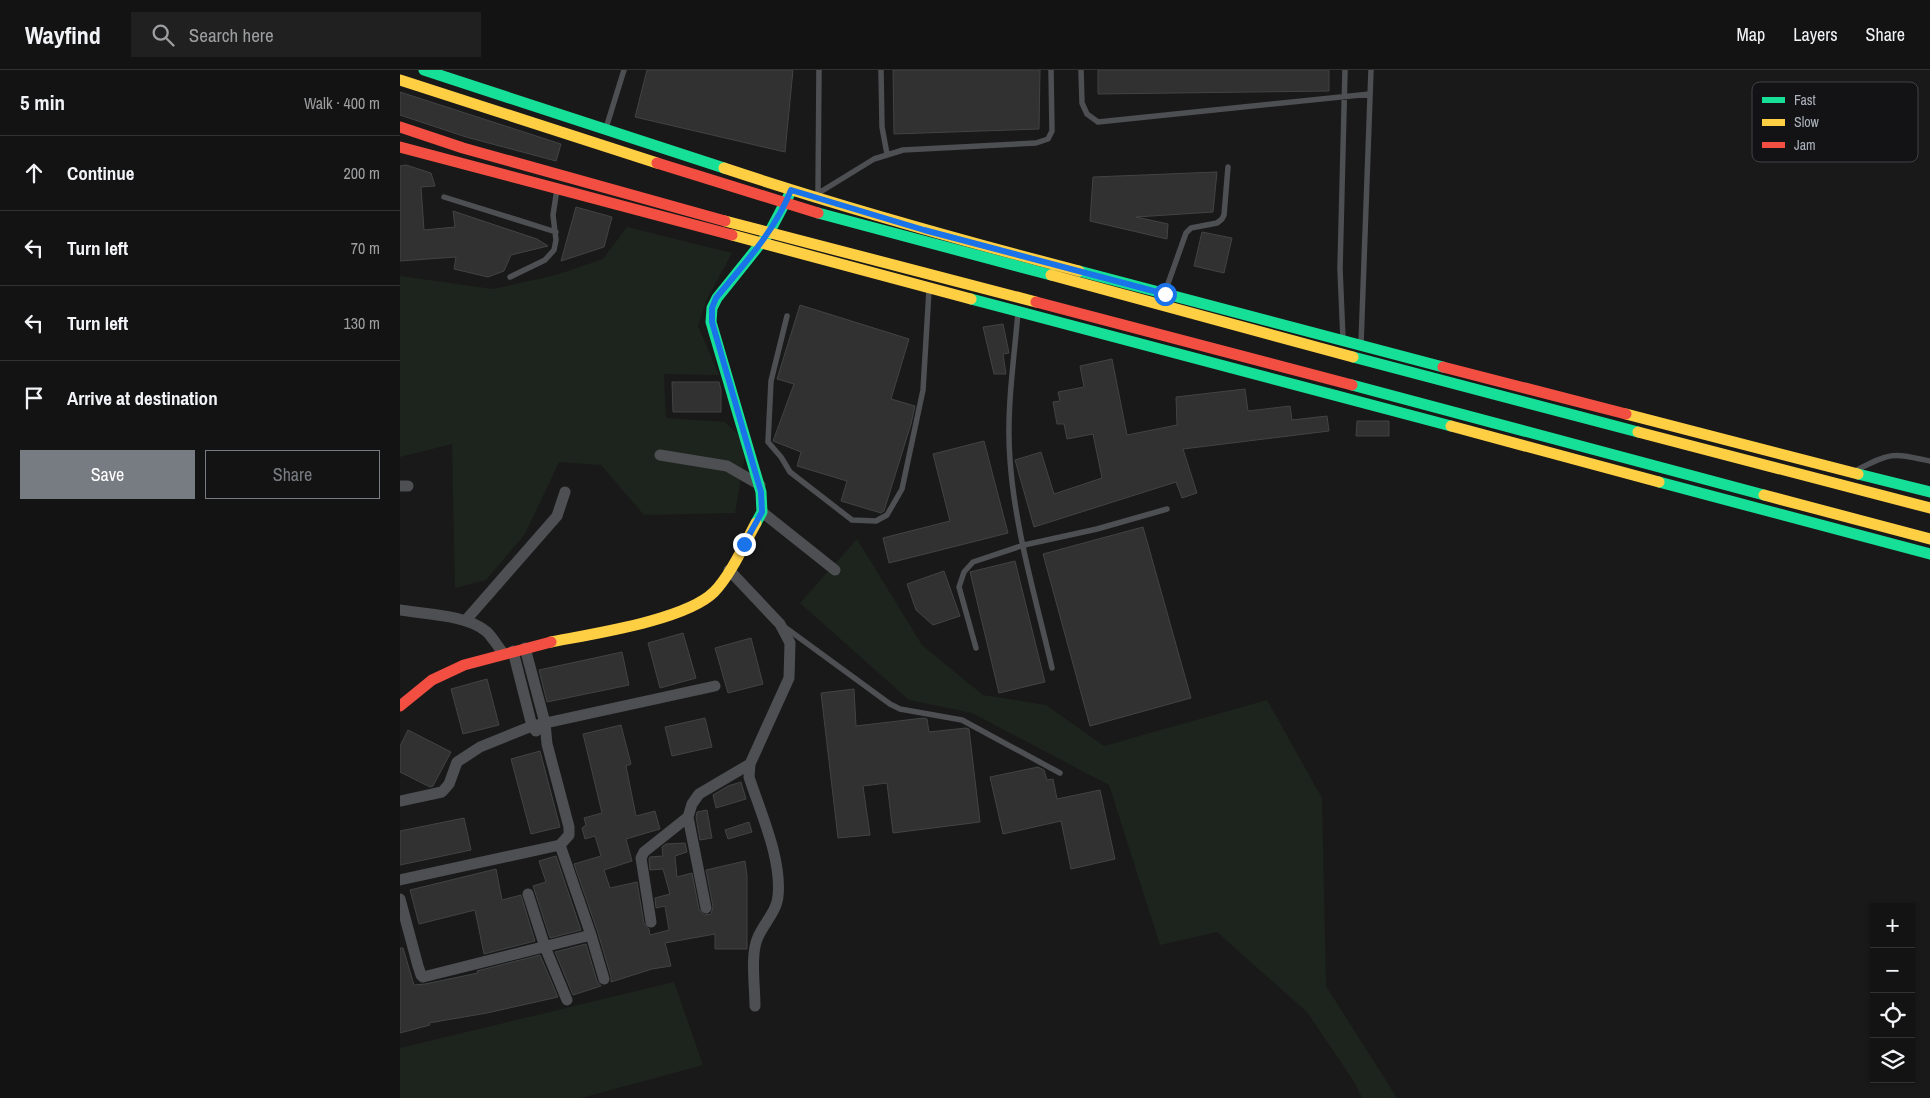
<!DOCTYPE html>
<meta charset="utf-8">
<style>
:root{--surface:#131313;--page:#202021;--text:#f1f3f6;--muted:#9d9ea0;--line:#323233;--accent:#777c82}
body{margin:0;font-family:"Archivo Narrow",sans-serif;background:var(--page);color:var(--text)}
.controls{position:absolute;right:15px;bottom:15px;display:grid;overflow:hidden;border-radius:0px;box-shadow:0 1px 4px #0004}
.controls button{width:45px;height:45px;display:grid;place-items:center;padding:0;border:0;border-bottom:1px solid var(--line);background:var(--surface);color:var(--text);font:25px sans-serif}
.stop{position:absolute;width:15px;height:15px;margin:-11px;border:4px solid #1a73e8;border-radius:50%;background:#fff}
.stop.end{background:#1a73e8;border-color:#fff;box-shadow:0 1px 5px #0008}
.list{margin:0;padding:0;list-style:none}
h2{display:flex;justify-content:space-between;align-items:center;height:65px;margin:0;padding:0 20px;font-size:21px}
h2 small{font-size:16px;font-weight:400;color:var(--muted)}
.list li{display:grid;grid-template-columns:32px 1fr auto;gap:15px;align-items:center;box-sizing:border-box;height:75px;padding:0 20px;border-top:1px solid var(--line)}
.list b{display:block;font-size:19px;white-space:nowrap}
.list em{font-size:16px;font-style:normal;color:var(--muted)}
.actions{display:flex;gap:10px;padding:15px 20px}
.actions a{flex:1;padding:11px 0;border:1px solid var(--accent);border-radius:0px;text-align:center;font-size:18px;color:var(--accent)}
.actions .main{background:var(--accent);color:#fff}
.icon{flex:none;width:28px;height:28px;fill:none;stroke:currentColor;stroke-width:2;stroke-linecap:round;stroke-linejoin:round}
.map{position:relative;flex:none;width:1530px;height:1028px;overflow:hidden}
header{display:flex;align-items:center;gap:30px;box-sizing:border-box;height:70px;padding:0 25px;background:var(--surface);border-bottom:1px solid var(--line)}
header strong{font-size:24px}
nav{display:flex;gap:28px;margin-inline-start:auto;font-size:18px}
.search{width:350px;height:45px;background:var(--page);display:flex;align-items:center;gap:12px;box-sizing:border-box;padding:0 18px;border-radius:0px;color:var(--muted);font-size:19px}
main{display:flex}
aside{flex:1;background:var(--surface)}
.map>svg:first-child{display:block}
</style>
<header>
<strong>Wayfind</strong>
<div class="search"><svg class="icon" aria-label="search" viewBox="0 0 24 24"><circle cx="10" cy="10" r="6"/><path d="M15 15l6 6"/></svg>Search here</div>
<nav><a>Map</a><a>Layers</a><a>Share</a></nav>
</header>
<main>
<aside>
<h2>5 min<small>Walk · 400 m</small></h2>
<ul class="list">
<li><svg class="icon" aria-label="ahead" viewBox="0 0 24 24"><path d="M12 20V5M6 11l6-6 6 6"/></svg><div><b>Continue</b></div><em>200 m</em></li>
<li><svg class="icon" aria-label="left" viewBox="0 0 24 24"><path d="M17 20v-9H6M10 6l-5 5 5 5"/></svg><div><b>Turn left</b></div><em>70 m</em></li>
<li><svg class="icon" aria-label="left" viewBox="0 0 24 24"><path d="M17 20v-9H6M10 6l-5 5 5 5"/></svg><div><b>Turn left</b></div><em>130 m</em></li>
<li><svg class="icon" aria-label="arrive" viewBox="0 0 24 24"><path d="M6 21V4h12l-3 4 3 4H6"/></svg><div><b>Arrive at destination</b></div></li>
</ul>
<div class="actions"><a class="main">Save</a><a>Share</a></div>
</aside>
<div class="map">
<svg width="1530" height="1028" viewBox="0 0 1530 1028">
<rect width="100%" height="100%" fill="#191919"/>
<path fill="#1d241d" d="M 227,157 L 332,183 L 306,231 L 298,256 L 319,305 L 264,304 L 266,348 L 325,352 L 347,373 L 335,443 L 244,445 L 201,395 L 159,392 L 125,464 L 86,510 L 55,518 L 52,374 L 0,387 L 0,206 L 93,219 L 156,205 L 203,189 Z
M 457,469 L 522,575 L 583,625 L 646,635 L 704,676 L 867,630 L 922,728 L 926,916 L 997,1028 L 962,1028 L 955,1013 L 907,942 L 817,862 L 760,875 L 709,715 L 572,643 L 509,630 L 400,533 Z
M 274,912 L 303,995 L 181,1028 L 0,1028 L 0,978 Z"/>
<path fill="#313131" stroke="#424345" d="M 247,0 L 393,0 L 385,82 L 235,47 Z
M 493,0 L 640,0 L 639,59 L 494,64 Z
M 698,0 L 929,0 L 929,21 L 698,24 Z
M 0,22 L 161,74 L 156,91 L 66,67 L 0,45 Z
M 6,95 L 31,103 L 35,116 L 21,117 L 24,160 L 55,157 L 53,141 L 137,169 L 148,176 L 111,185 L 104,201 L 88,207 L 54,199 L 56,187 L 0,191 L 0,96 Z
M 817,102 L 813,142 L 736,147 L 768,154 L 767,169 L 690,151 L 693,107 Z
M 176,137 L 212,147 L 204,177 L 161,191 Z
M 802,162 L 832,168 L 824,203 L 794,196 Z
M 400,235 L 509,269 L 491,329 L 515,336 L 511,354 L 484,441 L 481,443 L 441,431 L 447,411 L 397,396 L 401,382 L 373,371 L 394,314 L 377,309 Z
M 603,254 L 609,283 L 603,284 L 606,304 L 594,304 L 583,257 Z
M 712,289 L 727,365 L 777,355 L 776,327 L 845,319 L 848,341 L 890,336 L 892,350 L 927,346 L 929,361 L 783,379 L 797,423 L 782,428 L 776,412 L 634,457 L 615,390 L 641,382 L 654,424 L 702,408 L 693,364 L 667,369 L 664,354 L 657,354 L 653,332 L 660,331 L 658,322 L 684,317 L 680,296 Z
M 272,312 L 319,312 L 321,320 L 321,342 L 273,342 Z
M 957,351 L 989,351 L 989,366 L 956,366 Z
M 584,371 L 608,463 L 489,493 L 483,468 L 550,451 L 533,384 Z
M 743,457 L 791,628 L 690,656 L 643,484 Z
M 615,491 L 645,612 L 599,623 L 570,502 Z
M 544,501 L 560,546 L 533,555 L 516,540 L 507,514 Z
M 283,563 L 296,608 L 260,618 L 248,573 Z
M 351,568 L 363,614 L 328,623 L 315,578 Z
M 222,582 L 229,615 L 147,632 L 139,600 Z
M 87,609 L 99,655 L 63,664 L 51,619 Z
M 454,619 L 456,656 L 524,648 L 527,649 L 529,662 L 566,658 L 569,659 L 580,752 L 493,763 L 487,713 L 463,716 L 470,765 L 438,768 L 421,623 Z
M 305,648 L 312,677 L 272,686 L 265,657 Z
M 221,655 L 231,694 L 226,696 L 236,746 L 255,741 L 260,759 L 226,769 L 232,791 L 204,800 L 210,818 L 237,812 L 244,853 L 249,859 L 250,865 L 269,860 L 265,836 L 256,838 L 255,828 L 270,824 L 263,799 L 250,800 L 249,789 L 250,787 L 263,786 L 262,777 L 266,774 L 285,773 L 287,782 L 275,786 L 277,807 L 292,803 L 299,839 L 304,845 L 311,844 L 313,837 L 306,800 L 345,791 L 347,806 L 347,879 L 315,879 L 315,864 L 265,873 L 271,896 L 252,899 L 211,912 L 211,907 L 198,863 L 174,794 L 201,786 L 195,766 L 185,769 L 182,758 L 186,755 L 184,748 L 202,743 L 183,664 Z
M 8,660 L 51,682 L 33,716 L 30,717 L 0,702 L 0,676 Z
M 140,681 L 160,757 L 131,764 L 111,689 Z
M 638,697 L 644,700 L 647,710 L 653,709 L 657,729 L 700,720 L 715,789 L 671,799 L 661,751 L 603,764 L 590,707 Z
M 341,712 L 346,729 L 316,738 L 313,725 L 328,716 Z
M 307,740 L 312,768 L 300,770 L 296,747 L 297,742 Z
M 64,748 L 71,780 L 0,795 L 0,761 Z
M 349,752 L 352,762 L 328,769 L 325,760 Z
M 156,786 L 181,860 L 150,868 L 133,816 L 146,812 L 139,791 Z
M 96,799 L 102,830 L 121,825 L 135,871 L 84,884 L 75,840 L 19,854 L 10,820 Z
M 186,874 L 197,911 L 201,916 L 173,925 L 155,882 Z
M 0,878 L 3,878 L 14,915 L 25,914 L 78,903 L 77,901 L 140,885 L 158,927 L 87,943 L 29,953 L 30,955 L 0,963 Z"/>
<g fill="none" stroke-linecap="round" stroke-linejoin="round">
<path stroke="#4d4f52" stroke-width="5.5" d="M 481,0 L 482,57 L 487,84
M 681,0 L 682,33 L 687,44 L 698,52 L 970,24
M 206,58 L 224,0
M 417,124 L 474,89 L 503,80 L 636,73 L 648,69 L 652,61 L 651,0
M 418,124 L 419,0
M 44,127 L 156,162
M 110,207 L 145,190 L 154,180 L 156,170 L 153,145 L 157,119
M 765,222 L 786,163 L 791,158 L 817,153 L 822,149 L 824,145 L 828,97
M 618,242 C 614,291 606,341 610,390 C 615,460 636,529 652,598
M 387,246 L 371,311 L 368,372 L 381,387 L 390,402 L 452,450 L 476,451 L 487,445 L 502,419 L 523,320 L 529,220
M 943,269 L 940,199 L 945,0
M 961,274 L 971,0
M 1457,400 C 1492,382 1492,383 1530,391
M 386,558 L 490,634 L 500,639 L 562,650 L 660,703
M 576,578 L 559,517 L 564,502 L 573,492 L 624,475 L 697,459 L 767,439"/>
<path stroke="#4d4f52" stroke-width="11" d="M 260,385 L 327,396 L 360,415
M 0,416 L 8,416
M 362,442 L 435,500
M 329,500 L 380,554 L 390,573 L 389,608 L 350,694 L 349,707 C 360,741 382,789 378,826 C 377,841 364,853 358,867 C 350,884 355,916 355,936
M 0,540 C 24,544 69,545 87,562 C 93,568 98,577 104,584
M 66,550 L 157,446 L 165,422
M 113,581 L 132,656 L 136,661
M 0,731 L 42,722 L 49,714 L 57,692 L 80,677 L 132,656 L 315,616
M 160,775 L 191,865 L 204,909
M 0,810 L 160,775 L 169,765 L 169,757 L 147,674 L 145,653 L 125,578
M 128,824 L 145,877 L 167,930
M 0,829 L 18,896 L 21,905 L 23,907 L 191,865
M 306,838 L 288,747 L 292,734 L 299,724 L 350,694
M 251,852 L 241,788 L 244,782 L 288,747"/>
<path stroke="#16e098" stroke-width="11" d="M 24,0 L 324,98
M 418,143 L 651,205
M 679,201 L 1043,297
M 571,229 L 1051,356
M 953,287 L 1238,362
M 952,315 L 1364,425
M 1458,404 L 1530,422
M 1259,412 L 1530,484
M 356,453 L 362,442 L 361,422 L 311,252 L 312,238 L 317,228 L 369,163 L 389,125"/>
<path stroke="#ffcf43" stroke-width="11" d="M 0,10 L 257,93
M 324,98 C 441,137 560,170 679,201
M 325,151 L 636,232
M 332,165 L 571,229
M 651,205 L 953,287
M 1226,344 L 1458,404
M 1051,356 L 1259,412
M 1238,362 L 1530,438
M 1364,425 L 1530,469
M 151,572 C 192,564 286,550 314,522 C 330,506 345,473 356,453"/>
<path stroke="#f24e42" stroke-width="11" d="M 0,57 L 63,78 L 325,151
M 0,77 L 332,165
M 257,93 L 418,143
M 636,232 L 952,315
M 1043,297 L 1226,344
M 0,636 L 32,610 L 64,595 L 151,572"/>
</g>
<g fill="none" stroke-linecap="round" stroke-linejoin="round">
<path stroke="#1a73e8" stroke-width="6" d="M 344,474 L 362,442 L 361,422 L 312,252 L 312,238 L 316,228 C 344,194 375,161 391,120 L 524,160 L 765,224"/>
</g>
<rect x="1352" y="12" width="166" height="80" rx="8" fill="#131315" stroke="#404247" stroke-width="1"/>
<rect x="1362" y="27" width="23" height="6" fill="#16e098"/>
<rect x="1362" y="49" width="23" height="7" fill="#ffcf43"/>
<rect x="1362" y="72" width="23" height="6" fill="#f24e42"/>
<g font-size="14" fill="#aab1bb">
<text x="1394" y="35">Fast</text>
<text x="1394" y="57">Slow</text>
<text x="1394" y="80">Jam</text>
</g>
</svg>
<div class="controls">
<button>+</button>
<button>−</button>
<button><svg class="icon" aria-label="locate" viewBox="0 0 24 24"><circle cx="12" cy="12" r="6"/><path d="M12 2v4M12 18v4M2 12h4M18 12h4"/></svg></button>
<button><svg class="icon" aria-label="layers" viewBox="0 0 24 24"><path d="M12 4l9 5-9 5-9-5zM3 14l9 5 9-5"/></svg></button>
</div>
<div class="stop" style="left:765px;top:224px"></div>
<div class="stop end" style="left:344px;top:474px"></div>
</div>
</main>
